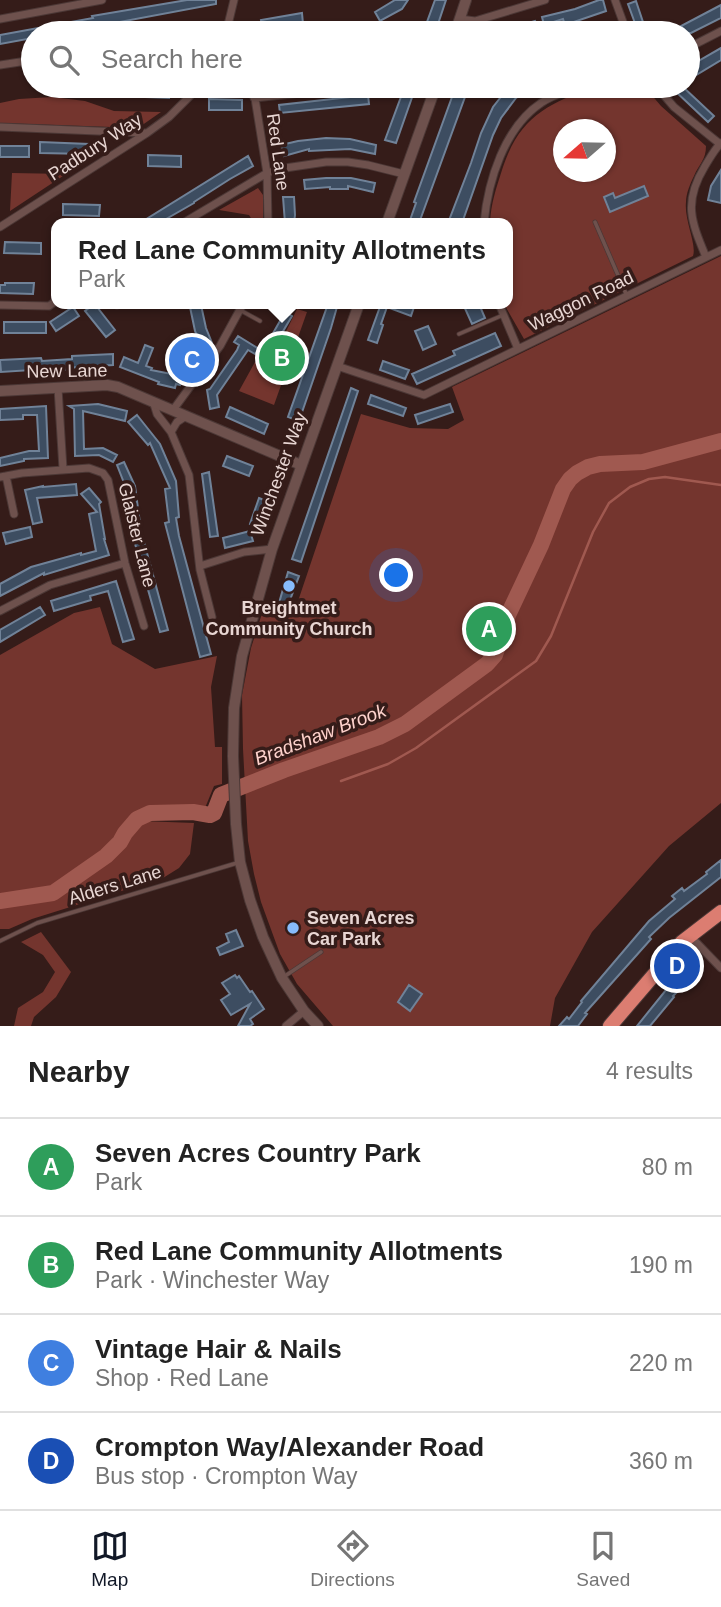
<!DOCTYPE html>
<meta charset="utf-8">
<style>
:root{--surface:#fff;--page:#f2f2f2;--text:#222;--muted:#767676;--line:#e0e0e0;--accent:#111827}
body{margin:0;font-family:Helvetica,sans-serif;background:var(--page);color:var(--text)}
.compass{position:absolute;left:553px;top:119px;width:63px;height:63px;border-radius:50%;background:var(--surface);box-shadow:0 2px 5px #0004;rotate:250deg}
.you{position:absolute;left:397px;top:576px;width:24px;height:24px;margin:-18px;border:5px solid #fff;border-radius:50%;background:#1a73e8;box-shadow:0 0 0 10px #1a73e833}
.badge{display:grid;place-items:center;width:46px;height:46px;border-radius:50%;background:var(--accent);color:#fff;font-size:23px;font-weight:700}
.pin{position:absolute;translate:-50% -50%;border:4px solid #fff;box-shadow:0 2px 7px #0006}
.popup{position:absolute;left:51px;top:218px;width:462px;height:91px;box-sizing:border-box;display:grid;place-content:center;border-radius:14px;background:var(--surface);filter:drop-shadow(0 2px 5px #0005);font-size:23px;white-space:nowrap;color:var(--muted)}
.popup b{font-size:26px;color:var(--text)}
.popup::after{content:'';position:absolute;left:50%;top:100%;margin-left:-14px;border:14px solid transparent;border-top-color:var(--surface)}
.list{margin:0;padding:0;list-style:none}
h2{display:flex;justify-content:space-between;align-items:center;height:91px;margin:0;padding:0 28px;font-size:30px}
h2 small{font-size:23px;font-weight:400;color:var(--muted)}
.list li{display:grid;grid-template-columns:46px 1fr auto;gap:21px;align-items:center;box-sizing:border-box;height:98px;padding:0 28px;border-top:2px solid var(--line)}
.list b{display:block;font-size:26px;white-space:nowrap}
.list p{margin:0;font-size:23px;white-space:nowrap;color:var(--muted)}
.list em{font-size:23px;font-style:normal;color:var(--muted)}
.icon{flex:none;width:38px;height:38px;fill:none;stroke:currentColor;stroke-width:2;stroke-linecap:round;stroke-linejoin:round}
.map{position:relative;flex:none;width:721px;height:1026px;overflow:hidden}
.search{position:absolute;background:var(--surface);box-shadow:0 2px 5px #0004;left:21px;right:21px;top:21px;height:77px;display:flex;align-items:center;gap:18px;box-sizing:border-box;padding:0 24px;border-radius:38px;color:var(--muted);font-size:26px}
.sheet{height:483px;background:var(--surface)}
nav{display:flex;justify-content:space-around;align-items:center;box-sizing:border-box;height:98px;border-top:2px solid var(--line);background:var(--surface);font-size:19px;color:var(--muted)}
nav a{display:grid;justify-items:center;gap:4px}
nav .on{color:var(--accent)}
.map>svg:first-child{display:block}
</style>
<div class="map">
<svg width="721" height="1026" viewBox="0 0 721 1026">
<rect width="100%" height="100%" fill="#351c19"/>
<path fill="#74352e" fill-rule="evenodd" d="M 595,86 L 644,86 L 661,106 L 706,146 C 706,160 699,164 694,176 C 690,184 686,194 686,202 C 684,220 697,244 693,256 L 524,339 L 504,304 L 508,304 L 508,223 L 490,223 C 491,203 496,189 502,170 C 519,117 546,105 595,86 ZM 564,130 L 606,130 L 606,172 L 564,172 Z
M 52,97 L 85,101 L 114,111 L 161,112 L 138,128 L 0,123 L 0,103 L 19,99 Z
M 12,173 L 66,174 L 10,211 Z
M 258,188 L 263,195 L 263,223 L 254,223 L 249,215 L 219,210 Z
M 721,256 L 721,803 L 669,846 L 592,932 L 555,998 L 550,1026 L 333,1026 L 297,984 L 280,954 L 261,902 L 254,874 L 248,841 L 243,749 L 242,695 L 251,648 L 266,601 L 295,610 L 361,414 L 410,428 L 448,429 L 464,420 L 452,387 Z
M 297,309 L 307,312 L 274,405 L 239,391 L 255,362 L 258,364 L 263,356 L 272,360 Z
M 100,607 L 112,644 L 155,669 L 217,656 L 211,687 L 215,747 L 222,747 L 222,784 L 214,786 L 205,808 L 152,806 L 132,817 L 101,851 L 49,887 L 0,895 L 0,655 L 74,613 Z
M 141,821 L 194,823 L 190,854 L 179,868 L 163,878 L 32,919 L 9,929 L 0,929 L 0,905 L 56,896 L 108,860 L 124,846 Z
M 41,932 L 71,972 L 56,997 L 34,1017 L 31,1026 L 14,1026 L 18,1008 L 43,992 L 55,972 L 43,955 L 21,942 Z"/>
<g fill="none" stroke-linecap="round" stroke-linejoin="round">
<path stroke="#a05950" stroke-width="2.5" d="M 341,781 L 388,764 L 416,748 L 536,661 L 551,636 L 593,532 L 609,503 L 630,487 L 649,479 L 665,477 L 721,485"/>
<path stroke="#a05950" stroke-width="16" d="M 0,901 L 53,893 L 106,856 L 120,842 L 125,833 L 137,819 L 150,813 L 193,812 L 210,815 L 214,813 L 221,795 L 284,770 L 379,737 L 405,724 L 487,664 L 495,655 L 508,615 L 541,545 L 563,489 L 570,479 L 577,473 L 588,467 L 600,464 L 643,462 L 721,441"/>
</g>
<path fill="#3d4d61" stroke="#708298" stroke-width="2" d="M 187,0 L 216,0 L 216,4 L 61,33 L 33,33 L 33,38 L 0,44 L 0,35 L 93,18 L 92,16 Z
M 395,0 L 408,0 L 402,9 L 380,21 L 375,12 Z
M 435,0 L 446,0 L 435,33 L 423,33 Z
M 599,0 L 603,0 L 606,11 L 565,25 L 563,19 L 544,25 L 542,17 L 575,9 Z
M 636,1 L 644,25 L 648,33 L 639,33 L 636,26 L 628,4 Z
M 721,5 L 721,18 L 691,33 L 673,33 L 682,27 L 681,26 Z
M 302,13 L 303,24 L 263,30 L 261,20 Z
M 535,21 L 539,33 L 502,33 L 501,31 Z
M 721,48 L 721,60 L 688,80 L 688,67 Z
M 121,86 L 169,87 L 169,98 L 121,96 Z
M 405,86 L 416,86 L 396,143 L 385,140 Z
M 456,86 L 469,86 L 419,223 L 409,223 L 416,203 L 414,202 Z
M 512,86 L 535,86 L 516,98 L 501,118 L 493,135 L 462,223 L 448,223 L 471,163 L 481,133 L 493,107 L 508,88 Z
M 678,86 L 682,86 L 714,116 L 708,122 L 674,90 Z
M 368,95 L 369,104 L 280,113 L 279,105 Z
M 209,99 L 242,100 L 242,110 L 209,110 Z
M 326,138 L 350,139 L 376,145 L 375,154 L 350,149 L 309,151 L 309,149 L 284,156 L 281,145 L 298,141 Z
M 40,142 L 89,144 L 88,154 L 40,153 Z
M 0,146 L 29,146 L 29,157 L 0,157 Z
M 148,155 L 181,156 L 181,167 L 148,166 Z
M 248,156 L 253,166 L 230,179 L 194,202 L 194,203 L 159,223 L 140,223 Z
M 721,170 L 721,203 L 708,200 L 711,186 Z
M 326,178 L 351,178 L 375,183 L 373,192 L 348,186 L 348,189 L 330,189 L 330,187 L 305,189 L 304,180 Z
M 644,186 L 648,196 L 610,212 L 604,197 L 613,193 L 615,198 Z
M 283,197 L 294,197 L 295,215 L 294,223 L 285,223 Z
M 63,204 L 100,205 L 99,216 L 63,215 Z
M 5,242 L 41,243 L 41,254 L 4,253 Z
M 5,283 L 34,283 L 33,294 L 0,293 L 0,285 L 5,285 Z
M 328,304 L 337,307 L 331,328 L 299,421 L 288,417 Z
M 381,304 L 399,304 L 407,307 L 408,304 L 415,304 L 411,316 L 387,307 L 381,324 L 383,325 L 377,343 L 368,340 Z
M 463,304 L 479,304 L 485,318 L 472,324 Z
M 93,305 L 96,308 L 97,307 L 115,330 L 106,337 L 85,311 Z
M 201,305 L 206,328 L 212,343 L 202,348 L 195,331 L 190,307 Z
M 73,307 L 79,316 L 56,331 L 50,322 Z
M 285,312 L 292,316 L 269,355 L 263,351 Z
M 4,322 L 46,322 L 46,333 L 4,333 Z
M 428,326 L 436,344 L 423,350 L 415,331 Z
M 495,333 L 501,346 L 417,384 L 412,374 L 455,355 L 453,351 Z
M 238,336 L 259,349 L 255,354 L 248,350 L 217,395 L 219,407 L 210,409 L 207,390 L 210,389 L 237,350 L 239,345 L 234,342 Z
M 145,345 L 153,348 L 146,366 L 152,368 L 151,370 L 182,376 L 180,385 L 176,384 L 175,388 L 158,384 L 159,382 L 120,367 L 124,357 L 138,363 Z
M 113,354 L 113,365 L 65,368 L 66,370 L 47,372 L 47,369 L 1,372 L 0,360 L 41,358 L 42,361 L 72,359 L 72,356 Z
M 383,361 L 409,370 L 405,379 L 380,370 Z
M 351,388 L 358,391 L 301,562 L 292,559 Z
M 371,395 L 406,408 L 403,416 L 368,404 Z
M 98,404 L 127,411 L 125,421 L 83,411 L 84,449 L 103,448 L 117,455 L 113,462 L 99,455 L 75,456 L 74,409 L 69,406 Z
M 450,404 L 453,412 L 418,424 L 415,415 Z
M 46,406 L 48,458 L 24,459 L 24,461 L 0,466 L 0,458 L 29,451 L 39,451 L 37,415 L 23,415 L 23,419 L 0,420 L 0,409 Z
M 230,407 L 268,424 L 264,434 L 226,417 Z
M 137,415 L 160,444 L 176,481 L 179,517 L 176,518 L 179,536 L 211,654 L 200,657 L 165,523 L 169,522 L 165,489 L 170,488 L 150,443 L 148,445 L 128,422 Z
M 227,456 L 253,466 L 249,476 L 223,466 Z
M 124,462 L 135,486 L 141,531 L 168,630 L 160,632 L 132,533 L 126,488 L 117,465 Z
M 209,472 L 218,536 L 210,537 L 202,474 Z
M 76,484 L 77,495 L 37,498 L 42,522 L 33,524 L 25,490 L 43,486 L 43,487 Z
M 89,488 L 101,502 L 99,504 L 105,539 L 104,539 L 109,555 L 44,575 L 44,573 L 0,596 L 0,584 L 31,567 L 81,553 L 81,555 L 96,551 L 89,514 L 97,512 L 81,494 Z
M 259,498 L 269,502 L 260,528 L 250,524 Z
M 30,527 L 32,537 L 6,544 L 3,533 Z
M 250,531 L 253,541 L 225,548 L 223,538 Z
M 288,572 L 299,576 L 290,600 L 288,600 L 286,606 L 279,603 Z
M 116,581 L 134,639 L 123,642 L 108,591 L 90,596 L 91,600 L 54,611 L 51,601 Z
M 40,607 L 45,615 L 0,642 L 0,630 Z
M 721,860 L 721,877 L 669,918 L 649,937 L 651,939 L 585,1013 L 587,1014 L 578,1026 L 559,1026 L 567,1017 L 569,1019 L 582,1002 L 581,1001 L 649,921 L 675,899 L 672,896 L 682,888 L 684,891 L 707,874 L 706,872 Z
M 236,930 L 243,946 L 220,955 L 217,948 L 229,942 L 226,934 Z
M 695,960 L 702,967 L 673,996 L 674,997 L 650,1026 L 637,1026 L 670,985 Z
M 235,975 L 237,978 L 239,976 L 250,992 L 252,991 L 264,1009 L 250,1019 L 253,1024 L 250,1026 L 238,1026 L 250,1004 L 231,1015 L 221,1000 L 230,994 L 222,983 Z
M 409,985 L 422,994 L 410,1011 L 398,1002 Z"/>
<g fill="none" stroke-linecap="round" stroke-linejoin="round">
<defs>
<path id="lane" d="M 595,222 L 627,296
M 240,310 L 260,321
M 459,334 L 503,315
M 0,941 L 37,923 L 237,863
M 285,976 L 321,952"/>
<path id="street" d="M 615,0 L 627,33
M 0,19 L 102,0
M 460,19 L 475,21 L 545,0
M 226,33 L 234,0
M 688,48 L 721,31
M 0,65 L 33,60
M 253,86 L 267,173 L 268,223
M 656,86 L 674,107 L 720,144
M 254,98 L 349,88 L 350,86
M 0,127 L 146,133
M 183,223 L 267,173 L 285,168 L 326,162 L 348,162 L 368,165 L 404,174
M 484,223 C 488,181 504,128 541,103 C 552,95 568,91 581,86
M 0,227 L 147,133 L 169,117 L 200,86
M 706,257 C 691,221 683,202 705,166 C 710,158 714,150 721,143
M 116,304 L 117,305
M 499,304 L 518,349
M 0,305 L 49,306 L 56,301
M 337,366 L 424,395 L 721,250
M 58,388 L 63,469
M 153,401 L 157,414 L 171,432 L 189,475 L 200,570 L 212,617
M 173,410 L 220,346 L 243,304
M 171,432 L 177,422 L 186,416
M 6,476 L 14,514
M 0,477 L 22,473 L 89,468 L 103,473 L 108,480 L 125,563 L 144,626
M 200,566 L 244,552 L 272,549
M 0,611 L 50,585 L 125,563
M 690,936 L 721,968
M 286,1026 L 304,1011"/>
<path id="secondary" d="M 455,33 L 466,0
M 387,223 L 436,86
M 0,391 L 107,385 L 118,387 L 301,465
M 318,1026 L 304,1011 L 282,978 L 263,937 L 250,900 L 240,862 L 236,824 L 233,756 L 234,708 L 242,656 L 272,549 L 359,304"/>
<path id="highway" d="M 610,1026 L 682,942 L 721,912"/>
</defs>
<use href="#lane" stroke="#4c3836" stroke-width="5"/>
<use href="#street" stroke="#4c3836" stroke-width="9"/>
<use href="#secondary" stroke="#4c3836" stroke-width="12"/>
<use href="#highway" stroke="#4c3836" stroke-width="16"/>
<use href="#lane" stroke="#6e514d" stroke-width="3.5"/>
<use href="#street" stroke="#6e514d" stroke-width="7"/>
<use href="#secondary" stroke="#6e514d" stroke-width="10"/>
<use href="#highway" stroke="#dc7d71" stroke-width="14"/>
</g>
<g fill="#87bbfb" stroke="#351c19" stroke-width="2.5">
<circle cx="289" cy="586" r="7"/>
<circle cx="293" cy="928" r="7"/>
</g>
<g text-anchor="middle" stroke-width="7" stroke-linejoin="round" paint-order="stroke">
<g font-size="18" fill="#e8d6d3" stroke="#351c19">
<text transform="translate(95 147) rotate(-33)" y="6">Padbury Way</text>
<text transform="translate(278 152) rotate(82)" y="6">Red Lane</text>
<text transform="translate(581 301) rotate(-26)" y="6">Waggon Road</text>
<text transform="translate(67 371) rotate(-1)" y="6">New Lane</text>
<text transform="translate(279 474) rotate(-70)" y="6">Winchester Way</text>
<text transform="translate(137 535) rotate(76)" y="6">Glaister Lane</text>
<text transform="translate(115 885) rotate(-17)" y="6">Alders Lane</text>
</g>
<g font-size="18" font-weight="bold" fill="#e8d6d3" stroke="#351c19">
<text x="289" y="614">Breightmet<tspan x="289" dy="21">Community Church</tspan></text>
<text x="307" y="924" text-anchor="start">Seven Acres<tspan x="307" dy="21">Car Park</tspan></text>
</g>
<g font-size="19" font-style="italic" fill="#fed2cc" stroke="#351c19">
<text transform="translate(320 734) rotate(-21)" y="7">Bradshaw Brook</text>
</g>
</g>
</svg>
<svg class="compass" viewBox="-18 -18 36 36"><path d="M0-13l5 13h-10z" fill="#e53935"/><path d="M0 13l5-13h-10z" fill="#767676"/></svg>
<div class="you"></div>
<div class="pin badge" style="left:489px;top:629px;background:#2e9e5b">A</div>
<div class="pin badge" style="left:282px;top:358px;background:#2e9e5b">B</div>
<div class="popup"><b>Red Lane Community Allotments</b>Park</div>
<div class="pin badge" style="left:192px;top:360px;background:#3f7fe0">C</div>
<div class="pin badge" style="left:677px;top:966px;background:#1a4fb4">D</div>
<div class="search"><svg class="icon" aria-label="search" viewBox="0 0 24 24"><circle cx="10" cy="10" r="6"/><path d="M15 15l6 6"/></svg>Search here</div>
</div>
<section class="sheet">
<h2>Nearby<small>4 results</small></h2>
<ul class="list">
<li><span class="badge" style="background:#2e9e5b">A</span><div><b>Seven Acres Country Park</b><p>Park</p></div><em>80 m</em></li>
<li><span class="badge" style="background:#2e9e5b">B</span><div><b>Red Lane Community Allotments</b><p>Park · Winchester Way</p></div><em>190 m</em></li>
<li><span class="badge" style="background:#3f7fe0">C</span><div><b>Vintage Hair &amp; Nails</b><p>Shop · Red Lane</p></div><em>220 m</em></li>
<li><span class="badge" style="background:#1a4fb4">D</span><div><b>Crompton Way/Alexander Road</b><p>Bus stop · Crompton Way</p></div><em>360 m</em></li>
</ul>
</section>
<nav>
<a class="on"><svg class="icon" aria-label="map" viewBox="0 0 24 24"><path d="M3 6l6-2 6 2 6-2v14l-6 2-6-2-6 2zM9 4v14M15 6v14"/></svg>Map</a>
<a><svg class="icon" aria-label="directions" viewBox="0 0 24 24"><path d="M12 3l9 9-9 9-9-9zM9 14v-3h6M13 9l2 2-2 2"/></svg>Directions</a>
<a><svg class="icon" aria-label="saved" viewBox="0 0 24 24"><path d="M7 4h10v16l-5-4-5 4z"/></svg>Saved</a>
</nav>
